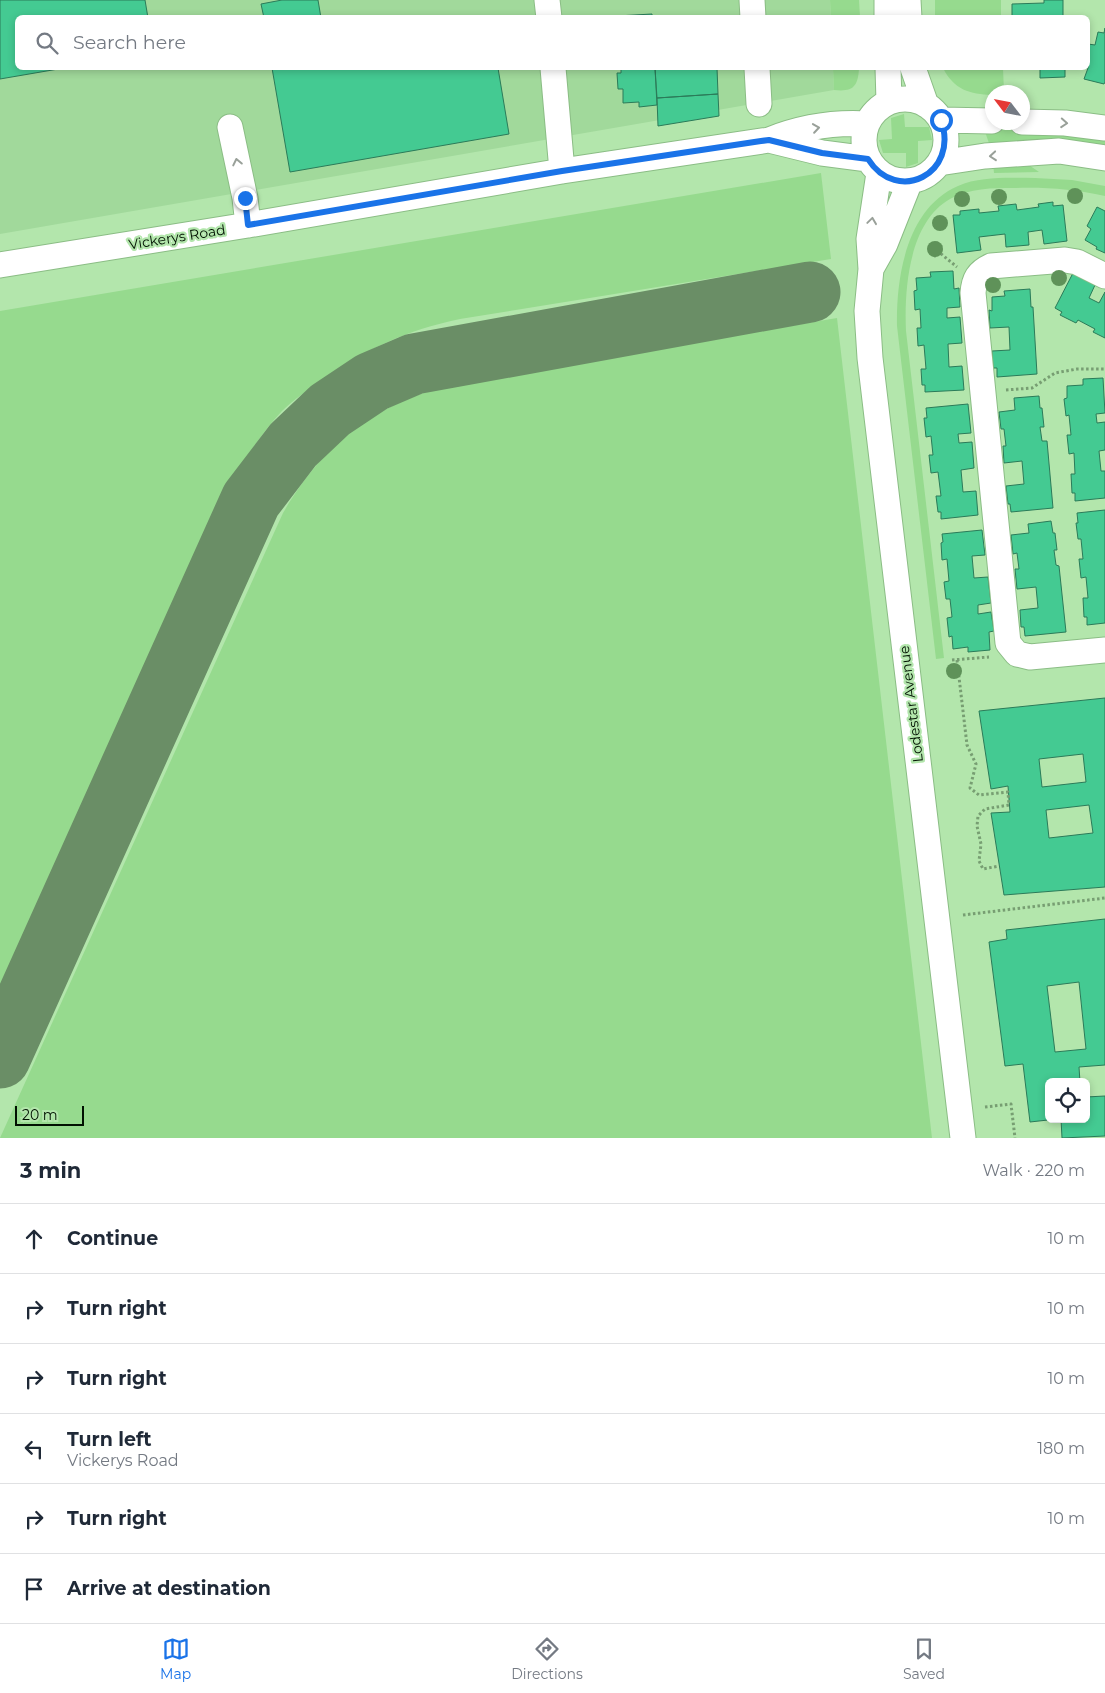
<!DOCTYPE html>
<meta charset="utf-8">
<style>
:root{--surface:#fff;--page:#f2f2f3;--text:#1f2937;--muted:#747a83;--line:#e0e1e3;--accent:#1a73e8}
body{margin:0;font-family:Montserrat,sans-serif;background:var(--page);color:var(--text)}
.controls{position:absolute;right:15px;bottom:15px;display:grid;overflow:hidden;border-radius:8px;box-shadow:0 2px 8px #0003}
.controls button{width:45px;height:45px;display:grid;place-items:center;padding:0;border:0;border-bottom:1px solid var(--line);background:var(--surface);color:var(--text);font:25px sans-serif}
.compass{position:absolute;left:985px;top:85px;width:45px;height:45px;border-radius:50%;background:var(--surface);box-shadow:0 2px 8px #0003;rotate:302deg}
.scale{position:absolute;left:15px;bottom:12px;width:69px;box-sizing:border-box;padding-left:5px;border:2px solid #011101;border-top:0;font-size:14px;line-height:18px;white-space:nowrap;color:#011101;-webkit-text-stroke:4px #b3e6ac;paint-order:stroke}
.stop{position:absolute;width:15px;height:15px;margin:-11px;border:4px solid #1a73e8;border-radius:50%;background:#fff}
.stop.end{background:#1a73e8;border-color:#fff;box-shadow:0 1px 5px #0008}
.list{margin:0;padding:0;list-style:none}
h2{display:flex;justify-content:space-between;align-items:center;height:65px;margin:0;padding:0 20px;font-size:21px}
h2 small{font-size:16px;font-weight:400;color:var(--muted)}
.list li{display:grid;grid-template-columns:32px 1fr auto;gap:15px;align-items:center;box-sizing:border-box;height:70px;padding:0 20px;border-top:1px solid var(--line)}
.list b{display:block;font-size:19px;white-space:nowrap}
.list p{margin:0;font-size:16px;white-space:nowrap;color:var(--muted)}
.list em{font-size:16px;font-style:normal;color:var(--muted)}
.icon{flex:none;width:28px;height:28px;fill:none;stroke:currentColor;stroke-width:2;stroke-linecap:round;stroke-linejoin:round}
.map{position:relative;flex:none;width:1105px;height:1138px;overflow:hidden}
.search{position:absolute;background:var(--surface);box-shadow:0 2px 8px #0003;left:15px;right:15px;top:15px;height:55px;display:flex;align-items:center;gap:12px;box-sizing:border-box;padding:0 18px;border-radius:8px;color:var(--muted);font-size:19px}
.sheet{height:485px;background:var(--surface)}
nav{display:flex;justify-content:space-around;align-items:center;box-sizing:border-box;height:70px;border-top:1px solid var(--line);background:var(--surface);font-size:14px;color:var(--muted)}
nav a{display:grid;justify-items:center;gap:2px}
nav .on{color:var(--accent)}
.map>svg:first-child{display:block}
</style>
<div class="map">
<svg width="1105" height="1138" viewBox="0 0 1105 1138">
<rect width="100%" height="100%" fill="#b3e6ac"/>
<path fill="#a1d99b" d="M 0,0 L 830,0 L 831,18 L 18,18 L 18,68 L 833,68 L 834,90 L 0,234 Z"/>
<path fill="#96da8e" d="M 830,0 L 859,0 L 860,17 L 831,17 Z
M 935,0 L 1001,0 L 1001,17 L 935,17 Z
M 833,68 L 859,68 C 858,87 853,92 834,90 Z
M 943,68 L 1003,68 L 1004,92 L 992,92 L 992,95 C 970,94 954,90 943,68 Z
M 904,114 L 905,127 L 929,127 L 932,140 L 918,141 L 918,163 L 906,167 L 906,153 L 883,153 L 879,140 L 892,139 L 891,118 Z
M 1035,128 L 1105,136 L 1105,151 L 990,146 L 984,129 Z
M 1026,163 L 1039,172 L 994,173 L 993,164 Z
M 821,173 L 831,259 L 460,319 C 405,331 367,348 321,381 C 308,390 293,400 282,411 C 263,431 249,454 234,476 L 0,992 L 0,311 Z
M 1035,178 L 1072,180 L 1105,186 L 1105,196 C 1074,189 1045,187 1014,188 C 992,188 970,188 950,199 C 909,222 904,289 906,331 L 944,658 L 936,659 L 897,326 C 896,276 907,208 958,186 C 981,176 1010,178 1035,178 Z
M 837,318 L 932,1138 L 0,1138 L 283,513 C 329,436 377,403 464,381 Z"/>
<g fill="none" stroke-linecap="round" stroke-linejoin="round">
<path stroke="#6a8e66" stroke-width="61" d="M 0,1058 L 251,500 L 293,445 L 330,410 L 372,382 L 414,364 L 810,292"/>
</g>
<path fill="#44ca92" stroke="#2b7b59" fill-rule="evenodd" d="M 0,0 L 145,0 L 148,18 L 18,18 L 18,68 L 64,68 L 0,79 Z
M 282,0 L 318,0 L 321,18 L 264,18 L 261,4 Z
M 1044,0 L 1063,0 L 1063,18 L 1012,18 L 1012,4 L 1044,3 Z
M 652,14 L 652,18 L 618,18 L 617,16 Z
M 1105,28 L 1105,82 L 1104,84 L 1084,79 L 1088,68 L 1088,44 L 1095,45 L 1098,32 L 1104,33 Z
M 272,68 L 498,68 L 509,134 L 290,172 Z
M 621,68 L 655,68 L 657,105 L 639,107 L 639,102 L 623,103 L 623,89 L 618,89 L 617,73 L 621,73 Z
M 655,68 L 717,68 L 718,94 L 657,98 Z
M 1040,68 L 1065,68 L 1065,77 L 1040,78 Z
M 718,94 L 719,116 L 658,126 L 657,98 Z
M 1053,202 L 1053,206 L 1063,205 L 1067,241 L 1044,244 L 1042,230 L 1028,232 L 1029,245 L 1006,247 L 1005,234 L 979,237 L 981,250 L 957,253 L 953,215 L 960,215 L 960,211 L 979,209 L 979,213 L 999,211 L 998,206 L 1016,204 L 1017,210 L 1039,207 L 1038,204 Z
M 1097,207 L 1105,211 L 1105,253 L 1096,249 L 1097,247 L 1085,240 L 1091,229 L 1087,226 Z
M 953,271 L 954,289 L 959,288 L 960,307 L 947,308 L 947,318 L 960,317 L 962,343 L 948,344 L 949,367 L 962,366 L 964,390 L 925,392 L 925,385 L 922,385 L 921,369 L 926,369 L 924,345 L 918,346 L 917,328 L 921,328 L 920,309 L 915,310 L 914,291 L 917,290 L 916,278 L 931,277 L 930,272 Z
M 1073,273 L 1095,285 L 1089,298 L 1099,303 L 1105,292 L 1105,338 L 1093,332 L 1095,329 L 1078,320 L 1076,323 L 1060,315 L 1062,312 L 1055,308 Z
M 1030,289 L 1031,307 L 1033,307 L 1037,374 L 997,377 L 997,368 L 993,368 L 992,351 L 1010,350 L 1009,327 L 990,328 L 989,310 L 992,311 L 992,297 L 1005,296 L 1004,291 Z
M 1103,378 L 1105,413 L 1096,414 L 1097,423 L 1105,422 L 1105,450 L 1099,451 L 1101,471 L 1105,471 L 1105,498 L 1075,501 L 1075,493 L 1072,493 L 1071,474 L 1075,474 L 1074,453 L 1069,454 L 1067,435 L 1071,435 L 1069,415 L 1066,416 L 1064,399 L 1067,398 L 1067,386 L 1083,385 L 1083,379 Z
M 1039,396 L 1040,408 L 1042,408 L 1044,427 L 1040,427 L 1042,441 L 1047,441 L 1053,508 L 1011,512 L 1010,504 L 1008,504 L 1006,486 L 1024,484 L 1022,461 L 1004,463 L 1003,446 L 1006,446 L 1004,429 L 1001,429 L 999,412 L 1015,410 L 1014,398 Z
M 968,404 L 971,433 L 958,434 L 959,443 L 972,442 L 974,468 L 961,470 L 963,492 L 976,491 L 978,515 L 941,519 L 941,512 L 938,512 L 936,496 L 941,496 L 938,472 L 931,473 L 929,455 L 933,455 L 931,436 L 926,437 L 924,418 L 927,418 L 926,408 Z
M 1105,510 L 1105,623 L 1087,625 L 1087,617 L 1084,617 L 1083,598 L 1088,598 L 1086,577 L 1081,578 L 1079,559 L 1083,559 L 1081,539 L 1078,539 L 1076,523 L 1078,523 L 1077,513 Z
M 1051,521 L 1053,533 L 1055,533 L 1057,550 L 1054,550 L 1056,565 L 1059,566 L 1066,632 L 1025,636 L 1024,627 L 1021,627 L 1020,610 L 1038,608 L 1036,587 L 1017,589 L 1015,569 L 1019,569 L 1017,553 L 1013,554 L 1011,535 L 1029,533 L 1028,524 Z
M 982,530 L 985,555 L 972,556 L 974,578 L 988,577 L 991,603 L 978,605 L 978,614 L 991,612 L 994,631 L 989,632 L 990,650 L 968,652 L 968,647 L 953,649 L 952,636 L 949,637 L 947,618 L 952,617 L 950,599 L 946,599 L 944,582 L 949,581 L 947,559 L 942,560 L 941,543 L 943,542 L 942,534 Z
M 1105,698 L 1105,887 L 1004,895 L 991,813 L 1010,812 L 1008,786 L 991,789 L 979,711 ZM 1083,754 L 1086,782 L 1042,787 L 1039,759 ZM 1089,805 L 1093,833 L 1049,838 L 1046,810 Z
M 1105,919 L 1105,1065 L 1079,1067 L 1080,1082 L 1049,1082 L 1049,1119 L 1057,1119 L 1030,1122 L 1023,1064 L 1005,1066 L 989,942 L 1007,939 L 1006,930 ZM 1079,982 L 1086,1049 L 1055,1052 L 1047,986 Z
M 1105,1096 L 1105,1136 L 1062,1138 L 1061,1119 L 1086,1119 L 1086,1097 Z"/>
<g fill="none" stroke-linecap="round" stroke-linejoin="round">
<defs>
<path id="minor" d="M 547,0 L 549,18
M 752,0 L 753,18
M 887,0 L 887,18
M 908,0 L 909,18
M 553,68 L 562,171
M 757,68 L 759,104
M 888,68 L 889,102
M 913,68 L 926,105
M864 140a41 41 0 1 1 82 0a41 41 0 1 1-82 0Z
M 941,120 L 992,121
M 1022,122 L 1065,123 L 1105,128
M 230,127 L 245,198 L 248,225
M 769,140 L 822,153 L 868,159
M 939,163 L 985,156 L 1059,151 L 1105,158
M 879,173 L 869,239 L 871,269 L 867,311 L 870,358 L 963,1138
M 0,265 L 248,225 L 562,171 L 769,140 C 799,128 834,122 867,124
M 872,267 L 885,244 L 910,181
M 1105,276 L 1077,262 L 1065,260 L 991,266 C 978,272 974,279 973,293 L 1008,643 L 1017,654 L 1030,657 L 1105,650"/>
</defs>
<use href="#minor" stroke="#8bbd85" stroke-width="27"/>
<path stroke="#779e72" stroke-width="3" stroke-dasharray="2.5 2.5" stroke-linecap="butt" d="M 940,253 L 935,256 L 929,251 L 931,245 L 937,243 L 942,247 L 940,253 L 957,267
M 1006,390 L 1032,388 L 1055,373 L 1077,369 L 1105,369
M 952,660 L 989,657
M 957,660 L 967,745 L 976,764 L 970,788 L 979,795 L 1008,792 L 1009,805 L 985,809 L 978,816 L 977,826 L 981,844 L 979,861 L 983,869 L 999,866
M 963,915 L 1105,898
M 985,1107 L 1011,1104 L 1015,1138"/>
<use href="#minor" stroke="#fff" stroke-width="25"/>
</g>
<g fill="#5f9259">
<circle cx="1075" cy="196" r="8"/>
<circle cx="999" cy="197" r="8"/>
<circle cx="962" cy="199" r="8"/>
<circle cx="940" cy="223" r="8"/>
<circle cx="935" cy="249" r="8"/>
<circle cx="1059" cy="278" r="8"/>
<circle cx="993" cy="285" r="8"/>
<circle cx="954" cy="671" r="8"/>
</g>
<defs><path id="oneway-chevron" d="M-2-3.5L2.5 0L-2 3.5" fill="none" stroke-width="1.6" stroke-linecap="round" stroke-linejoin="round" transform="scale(1.25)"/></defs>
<g stroke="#99a099">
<use href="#oneway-chevron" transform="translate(1064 123) rotate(4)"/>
<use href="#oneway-chevron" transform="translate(816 128) rotate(-8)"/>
<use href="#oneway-chevron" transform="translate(993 156) rotate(175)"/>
<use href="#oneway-chevron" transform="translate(237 162) rotate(-102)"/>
<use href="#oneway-chevron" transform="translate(872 221) rotate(-82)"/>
</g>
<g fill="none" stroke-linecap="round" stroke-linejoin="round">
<path stroke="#1a73e8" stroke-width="6" d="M 245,198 L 248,225 L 562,171 L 761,141 L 769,140 L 822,153 L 868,159 C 897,205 960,174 941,120"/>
</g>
<g text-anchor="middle" stroke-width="4.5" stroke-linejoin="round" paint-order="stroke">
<g font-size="14" fill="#011101" stroke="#b3e6ac">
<text transform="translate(177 237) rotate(-9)" y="5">Vickerys Road</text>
<text transform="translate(911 704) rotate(-97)" y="5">Lodestar Avenue</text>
</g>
</g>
</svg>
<div class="controls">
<button><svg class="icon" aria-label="locate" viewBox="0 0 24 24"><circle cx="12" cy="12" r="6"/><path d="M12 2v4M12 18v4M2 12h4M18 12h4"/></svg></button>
</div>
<svg class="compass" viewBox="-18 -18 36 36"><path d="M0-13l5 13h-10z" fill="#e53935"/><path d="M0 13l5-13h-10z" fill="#747a83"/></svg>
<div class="scale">20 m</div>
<div class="stop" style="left:941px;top:120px"></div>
<div class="stop end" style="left:245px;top:198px"></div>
<div class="search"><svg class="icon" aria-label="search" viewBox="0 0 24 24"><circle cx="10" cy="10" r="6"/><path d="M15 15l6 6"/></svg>Search here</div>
</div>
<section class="sheet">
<h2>3 min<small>Walk · 220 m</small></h2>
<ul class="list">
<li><svg class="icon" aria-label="ahead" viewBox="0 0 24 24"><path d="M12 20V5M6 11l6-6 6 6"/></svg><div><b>Continue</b></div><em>10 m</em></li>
<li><svg class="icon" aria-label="right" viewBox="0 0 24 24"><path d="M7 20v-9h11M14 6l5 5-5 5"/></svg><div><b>Turn right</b></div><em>10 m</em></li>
<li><svg class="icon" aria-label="right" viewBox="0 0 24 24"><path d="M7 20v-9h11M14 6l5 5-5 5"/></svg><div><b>Turn right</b></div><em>10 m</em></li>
<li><svg class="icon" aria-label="left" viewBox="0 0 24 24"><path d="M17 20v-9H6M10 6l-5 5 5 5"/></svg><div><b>Turn left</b><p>Vickerys Road</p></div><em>180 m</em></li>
<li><svg class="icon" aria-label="right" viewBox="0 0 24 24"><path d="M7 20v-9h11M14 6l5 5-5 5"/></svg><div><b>Turn right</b></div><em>10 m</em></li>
<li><svg class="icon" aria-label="arrive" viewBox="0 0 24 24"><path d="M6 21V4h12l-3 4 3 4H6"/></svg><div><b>Arrive at destination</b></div></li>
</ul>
</section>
<nav>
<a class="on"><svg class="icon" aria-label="map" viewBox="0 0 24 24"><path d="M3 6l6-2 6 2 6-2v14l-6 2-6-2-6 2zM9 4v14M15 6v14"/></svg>Map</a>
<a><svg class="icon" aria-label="directions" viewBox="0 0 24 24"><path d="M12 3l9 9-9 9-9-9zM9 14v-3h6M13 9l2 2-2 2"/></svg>Directions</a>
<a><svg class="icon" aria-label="saved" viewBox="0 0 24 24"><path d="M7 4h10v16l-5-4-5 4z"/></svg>Saved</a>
</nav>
